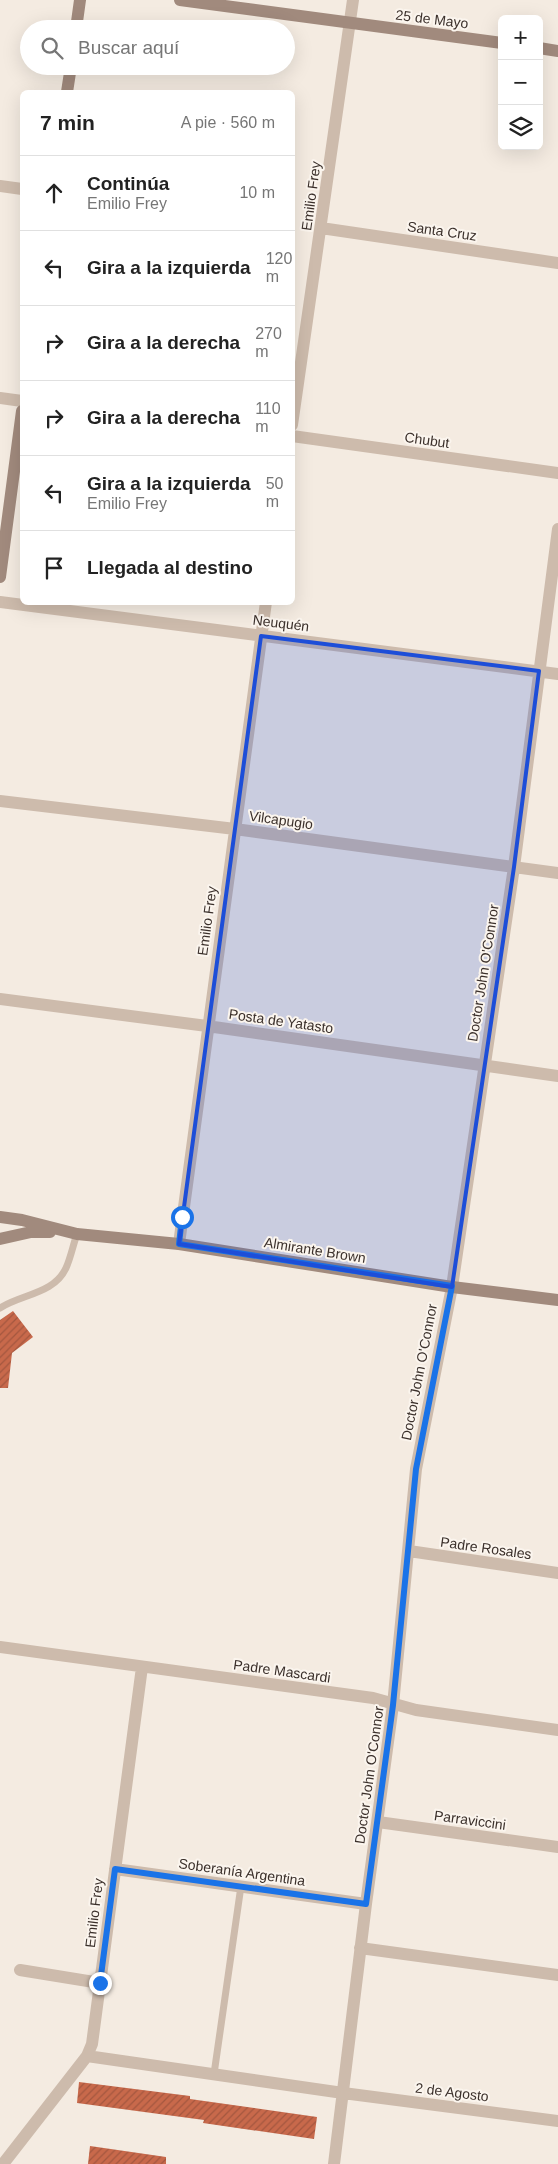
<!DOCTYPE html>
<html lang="es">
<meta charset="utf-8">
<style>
:root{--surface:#fff;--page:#f6f6f6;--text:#222;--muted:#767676;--line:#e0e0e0}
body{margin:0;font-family:Helvetica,sans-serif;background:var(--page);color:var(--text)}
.controls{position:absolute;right:15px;top:15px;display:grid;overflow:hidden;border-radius:8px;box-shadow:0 5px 20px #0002}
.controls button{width:45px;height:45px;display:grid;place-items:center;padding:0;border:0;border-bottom:1px solid var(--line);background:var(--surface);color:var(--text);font:25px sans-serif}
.stop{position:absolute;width:15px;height:15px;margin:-11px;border:4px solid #1a73e8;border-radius:50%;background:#fff}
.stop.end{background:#1a73e8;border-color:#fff;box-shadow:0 1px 5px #0008}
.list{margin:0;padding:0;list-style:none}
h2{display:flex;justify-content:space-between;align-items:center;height:65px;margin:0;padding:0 20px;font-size:21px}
h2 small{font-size:16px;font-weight:400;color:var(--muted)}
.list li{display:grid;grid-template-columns:32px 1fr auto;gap:15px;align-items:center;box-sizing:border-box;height:75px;padding:0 20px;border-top:1px solid var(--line)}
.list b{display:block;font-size:19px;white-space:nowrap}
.list p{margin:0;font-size:16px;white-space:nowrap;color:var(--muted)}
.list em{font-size:16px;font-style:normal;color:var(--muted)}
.icon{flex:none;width:28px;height:28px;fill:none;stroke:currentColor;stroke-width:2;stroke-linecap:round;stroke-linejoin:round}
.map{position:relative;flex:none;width:558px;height:2164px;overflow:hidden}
.search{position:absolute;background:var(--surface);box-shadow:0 5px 20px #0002;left:20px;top:20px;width:275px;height:55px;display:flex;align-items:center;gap:12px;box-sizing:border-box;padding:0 18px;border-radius:28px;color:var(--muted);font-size:19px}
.panel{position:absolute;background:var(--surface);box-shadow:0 5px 20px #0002;left:20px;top:90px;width:275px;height:515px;border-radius:8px}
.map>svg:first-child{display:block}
</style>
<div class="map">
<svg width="558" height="2164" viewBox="0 0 558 2164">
<defs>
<pattern id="building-hatch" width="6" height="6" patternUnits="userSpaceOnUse" patternTransform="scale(1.25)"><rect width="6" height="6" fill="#c8694b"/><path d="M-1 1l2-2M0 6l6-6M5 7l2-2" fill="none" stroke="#a4573f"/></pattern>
</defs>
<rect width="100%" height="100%" fill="#f4ebe1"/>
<path fill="url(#building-hatch)" d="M 13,1311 L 33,1337 L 12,1353 L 8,1388 L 0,1388 L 0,1320 Z
M 79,2082 L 190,2096 L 190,2099 L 317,2117 L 314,2139 L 203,2123 L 204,2120 L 77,2103 Z
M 90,2146 L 166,2157 L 166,2164 L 88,2164 Z"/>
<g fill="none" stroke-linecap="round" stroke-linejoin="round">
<path stroke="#cdbbac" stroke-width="7" d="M 0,1308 C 22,1294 54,1294 66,1268 C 71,1257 73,1245 77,1234
M 214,2074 L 241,1886"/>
<path stroke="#cdbbac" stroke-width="12" d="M 0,186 L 22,189
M 321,228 L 558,263
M 0,398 L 22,401
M 292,425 L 353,0
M 292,436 L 558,473
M 0,602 L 558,674
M 0,801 L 235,829 L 558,873
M 0,999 L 207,1026 L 558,1076
M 179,1244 L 266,602
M 409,1551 L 558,1573
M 0,1647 L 373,1698 L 416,1710 L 558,1730
M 378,1822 L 558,1847
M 115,1869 L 366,1904
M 360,1948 L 558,1975
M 20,1970 L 100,1983
M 87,2056 L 343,2093 L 558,2121
M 3,2164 L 87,2056 L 92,2044 L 142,1667
M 334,2164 L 366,1904 L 393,1705 L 416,1469 L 452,1287 L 514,867 L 558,529"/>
<path stroke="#a18a7d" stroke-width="12" d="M 180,0 L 502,43
M 76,29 L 80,0
M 539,48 L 558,51
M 67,92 L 71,66
M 0,577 L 22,411
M 0,1217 L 22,1220 L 77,1234 L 179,1244 L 452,1287 L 558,1300
M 0,1239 L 31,1232 L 50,1232"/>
</g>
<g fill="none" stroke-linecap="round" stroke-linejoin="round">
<path stroke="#1a73e8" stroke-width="6" d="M 100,1983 L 115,1869 L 366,1904 L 393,1705 L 416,1469 L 452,1286 L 179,1244 L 182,1217"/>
</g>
<path fill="#1d4ed8" fill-opacity="0.2" stroke="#1d4ed8" stroke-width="4" stroke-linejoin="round" d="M 261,636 L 539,671 L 514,867 L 452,1287 L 179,1244 Z"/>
<g text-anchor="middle" stroke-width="4" stroke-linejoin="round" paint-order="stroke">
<g font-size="14" fill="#3b302b" stroke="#fbf5ee">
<text transform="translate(432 19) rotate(7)" y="5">25 de Mayo</text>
<text transform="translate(311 196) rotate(-82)" y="5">Emilio Frey</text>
<text transform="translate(442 231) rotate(8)" y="5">Santa Cruz</text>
<text transform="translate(427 440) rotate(8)" y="5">Chubut</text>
<text transform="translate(281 623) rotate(7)" y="5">Neuquén</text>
<text transform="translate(281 820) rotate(8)" y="5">Vilcapugio</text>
<text transform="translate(207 921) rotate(-82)" y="5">Emilio Frey</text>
<text transform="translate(483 973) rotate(-81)" y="5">Doctor John O'Connor</text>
<text transform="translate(281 1021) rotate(8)" y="5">Posta de Yatasto</text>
<text transform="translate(315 1250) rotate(9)" y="5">Almirante Brown</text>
<text transform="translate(419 1372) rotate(-79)" y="5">Doctor John O'Connor</text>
<text transform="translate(486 1548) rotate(8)" y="5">Padre Rosales</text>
<text transform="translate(282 1671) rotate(8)" y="5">Padre Mascardi</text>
<text transform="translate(369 1775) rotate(-82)" y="5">Doctor John O'Connor</text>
<text transform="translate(470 1820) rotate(8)" y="5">Parraviccini</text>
<text transform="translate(242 1872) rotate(8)" y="5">Soberanía Argentina</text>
<text transform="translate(94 1913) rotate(-83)" y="5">Emilio Frey</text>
<text transform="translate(452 2092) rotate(7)" y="5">2 de Agosto</text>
</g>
</g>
</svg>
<div class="controls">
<button>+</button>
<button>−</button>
<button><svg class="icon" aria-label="layers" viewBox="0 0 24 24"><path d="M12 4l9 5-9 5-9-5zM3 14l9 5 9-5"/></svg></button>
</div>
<div class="stop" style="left:182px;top:1217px"></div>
<div class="stop end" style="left:100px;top:1983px"></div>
<div class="search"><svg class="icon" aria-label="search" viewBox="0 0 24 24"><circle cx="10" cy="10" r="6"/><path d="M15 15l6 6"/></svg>Buscar aquí</div>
<section class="panel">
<h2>7 min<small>A pie · 560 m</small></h2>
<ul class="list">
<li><svg class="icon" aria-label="ahead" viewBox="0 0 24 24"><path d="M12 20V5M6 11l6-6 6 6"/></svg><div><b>Continúa</b><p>Emilio Frey</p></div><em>10 m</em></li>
<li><svg class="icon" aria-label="left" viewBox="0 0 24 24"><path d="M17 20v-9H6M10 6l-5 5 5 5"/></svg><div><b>Gira a la izquierda</b></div><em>120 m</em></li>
<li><svg class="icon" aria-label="right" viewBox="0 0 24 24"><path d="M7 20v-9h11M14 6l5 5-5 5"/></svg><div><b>Gira a la derecha</b></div><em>270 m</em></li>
<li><svg class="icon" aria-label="right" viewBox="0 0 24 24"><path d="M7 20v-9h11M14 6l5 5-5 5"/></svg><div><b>Gira a la derecha</b></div><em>110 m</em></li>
<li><svg class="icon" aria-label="left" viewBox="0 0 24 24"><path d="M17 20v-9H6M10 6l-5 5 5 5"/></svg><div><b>Gira a la izquierda</b><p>Emilio Frey</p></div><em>50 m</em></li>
<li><svg class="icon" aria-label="arrive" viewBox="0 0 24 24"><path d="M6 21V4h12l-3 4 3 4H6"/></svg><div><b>Llegada al destino</b></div></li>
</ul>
</section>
</div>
